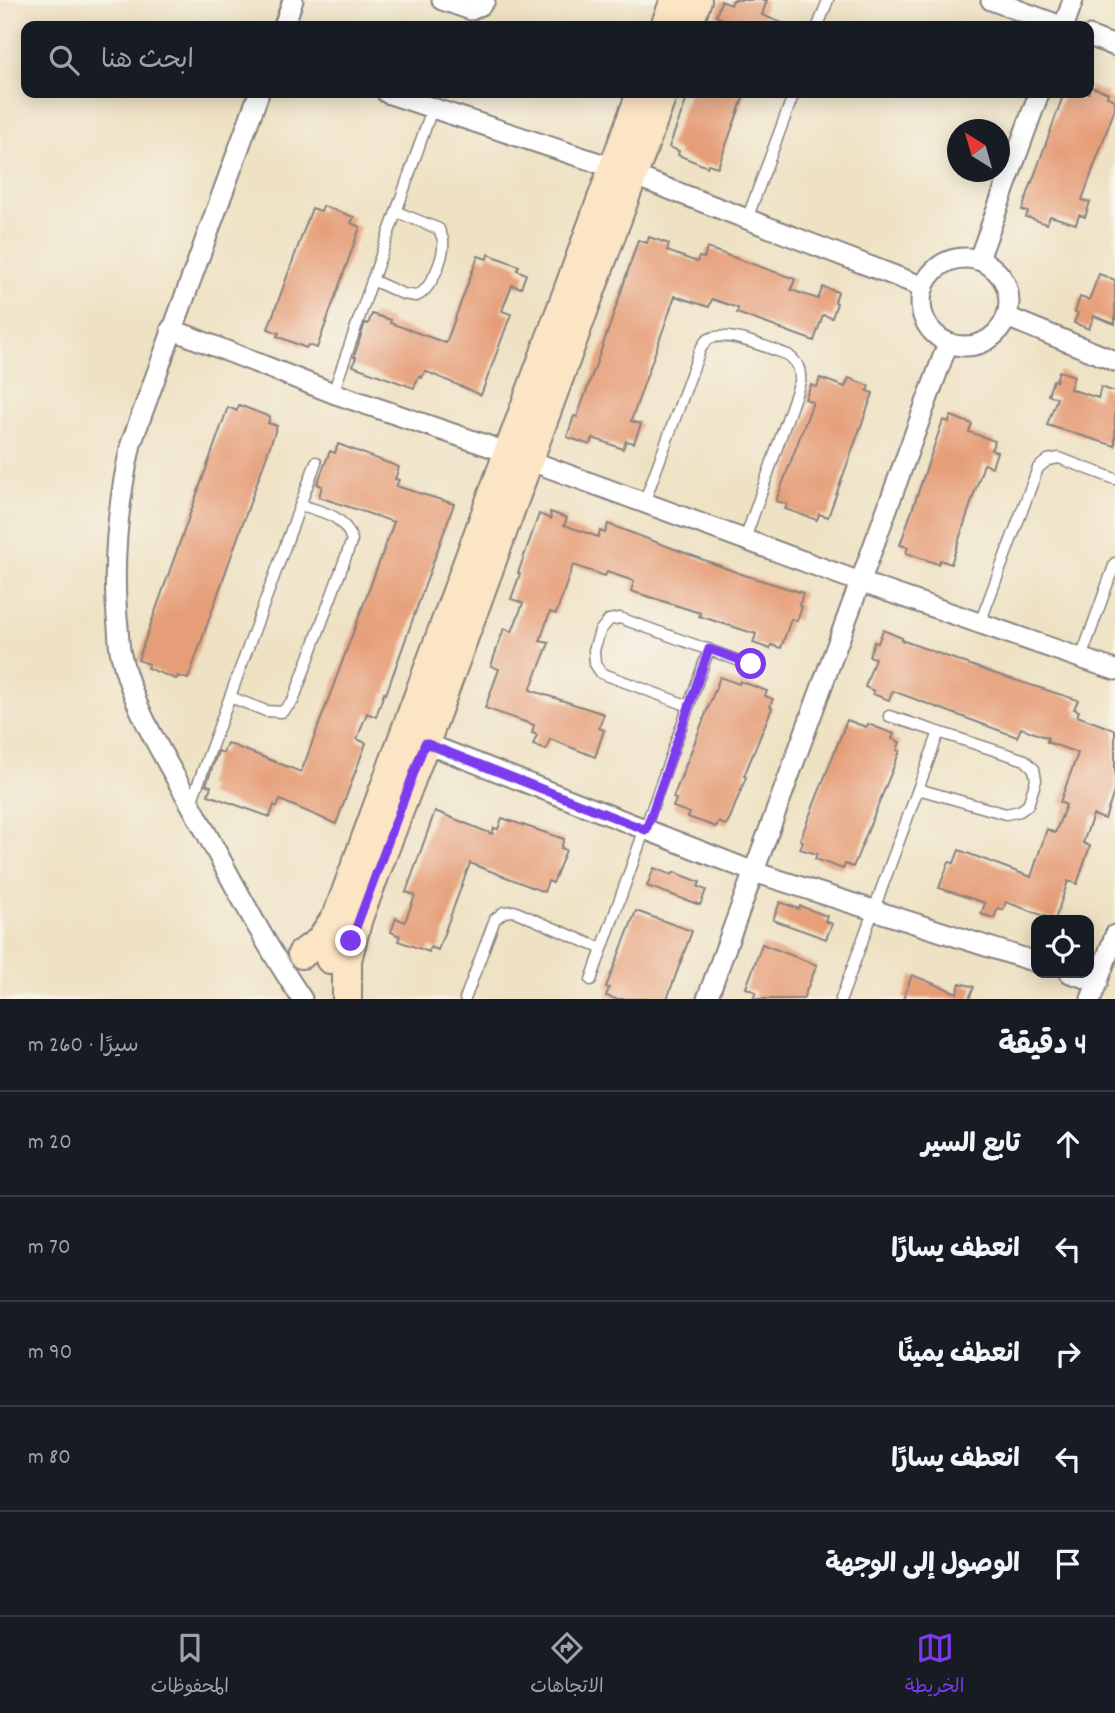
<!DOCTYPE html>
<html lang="ar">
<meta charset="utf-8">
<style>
:root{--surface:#171b24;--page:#242831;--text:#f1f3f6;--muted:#9ea1a6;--line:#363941;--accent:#7c3aed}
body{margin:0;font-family:Dekko,"Playpen Sans Arabic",sans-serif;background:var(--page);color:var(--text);direction:rtl}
.controls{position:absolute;right:21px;bottom:21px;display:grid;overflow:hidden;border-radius:14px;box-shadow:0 4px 18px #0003}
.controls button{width:63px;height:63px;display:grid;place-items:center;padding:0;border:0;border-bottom:2px solid var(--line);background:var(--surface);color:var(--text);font:35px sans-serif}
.compass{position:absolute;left:947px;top:119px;width:63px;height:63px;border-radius:50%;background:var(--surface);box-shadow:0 4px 18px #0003;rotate:323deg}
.stop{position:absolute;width:21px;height:21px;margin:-16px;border:5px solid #7c3aed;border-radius:50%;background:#fff}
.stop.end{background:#7c3aed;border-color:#fff;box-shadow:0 2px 7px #0008}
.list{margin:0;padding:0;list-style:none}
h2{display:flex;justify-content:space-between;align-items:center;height:91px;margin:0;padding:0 28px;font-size:30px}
h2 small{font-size:23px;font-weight:400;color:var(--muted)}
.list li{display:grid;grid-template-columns:46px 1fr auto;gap:21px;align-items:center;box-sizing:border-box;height:105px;padding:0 28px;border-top:2px solid var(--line)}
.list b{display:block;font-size:26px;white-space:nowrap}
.list em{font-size:23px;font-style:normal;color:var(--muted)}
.icon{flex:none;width:38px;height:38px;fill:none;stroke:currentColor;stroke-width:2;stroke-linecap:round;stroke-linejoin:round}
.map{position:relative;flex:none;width:1115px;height:999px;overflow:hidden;direction:ltr}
.search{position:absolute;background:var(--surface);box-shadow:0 4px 18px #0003;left:21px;right:21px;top:21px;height:77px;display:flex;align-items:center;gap:18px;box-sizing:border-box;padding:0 24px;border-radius:14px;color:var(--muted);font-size:26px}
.sheet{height:616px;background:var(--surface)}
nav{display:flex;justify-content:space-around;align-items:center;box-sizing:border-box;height:98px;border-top:2px solid var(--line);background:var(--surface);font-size:19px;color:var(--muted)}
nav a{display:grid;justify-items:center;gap:4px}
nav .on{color:var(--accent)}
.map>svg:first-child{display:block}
</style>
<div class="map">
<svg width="1115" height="999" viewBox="0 0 1115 999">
<rect width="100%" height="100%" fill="#f7f3e8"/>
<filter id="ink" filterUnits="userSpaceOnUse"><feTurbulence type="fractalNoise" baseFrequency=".0143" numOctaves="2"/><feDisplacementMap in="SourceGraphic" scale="14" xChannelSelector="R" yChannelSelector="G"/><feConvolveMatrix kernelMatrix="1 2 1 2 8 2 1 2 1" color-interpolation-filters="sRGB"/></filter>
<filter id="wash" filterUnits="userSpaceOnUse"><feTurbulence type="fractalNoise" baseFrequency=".00686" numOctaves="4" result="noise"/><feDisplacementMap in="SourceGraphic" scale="28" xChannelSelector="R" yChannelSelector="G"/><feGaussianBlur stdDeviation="1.57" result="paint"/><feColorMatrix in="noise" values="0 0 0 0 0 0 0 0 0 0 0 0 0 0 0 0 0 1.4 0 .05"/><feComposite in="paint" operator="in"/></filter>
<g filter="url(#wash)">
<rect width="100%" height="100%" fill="#efe2c4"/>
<g id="blocks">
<path fill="#e69e78" d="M 733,0 L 767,0 L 762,15 L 789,26 L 723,26 L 725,20 L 716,16 L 721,1 L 731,5 Z
M 1089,86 L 1108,93 L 1107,97 L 1115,100 L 1115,108 L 1082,200 L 1090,202 L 1085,217 L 1079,215 L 1076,224 L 1050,216 L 1047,224 L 1026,217 L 1028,212 L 1022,210 L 1064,93 L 1089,93 Z
M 689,93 L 745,93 L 718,167 L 708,164 L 707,167 L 678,155 L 679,151 L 669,147 Z
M 323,206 L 354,217 L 351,223 L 360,227 L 317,348 L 308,345 L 306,348 L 277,336 L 279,333 L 268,329 L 312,208 L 321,211 Z
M 649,237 L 669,244 L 667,251 L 697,262 L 699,257 L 704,258 L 707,248 L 795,279 L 791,290 L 818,299 L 823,287 L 838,292 L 835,302 L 837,303 L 832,318 L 823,315 L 814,341 L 737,313 L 738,308 L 712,299 L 709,307 L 675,296 L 631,421 L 641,424 L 634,443 L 626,441 L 623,449 L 593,438 L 590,445 L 567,437 L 574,416 L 577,417 L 610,325 L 638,240 L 647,243 Z
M 488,254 L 519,266 L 517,270 L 526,274 L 521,288 L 512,285 L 502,311 L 511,314 L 481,395 L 425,371 L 422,378 L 419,376 L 414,388 L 353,366 L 356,357 L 354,357 L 365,323 L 368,324 L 372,314 L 391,320 L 390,323 L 446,343 L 478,256 L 487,259 Z
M 1099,274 L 1115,280 L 1115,324 L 1094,316 L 1089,329 L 1074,323 L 1078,313 L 1075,312 L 1080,297 L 1089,300 Z
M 1059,371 L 1074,376 L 1070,389 L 1098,398 L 1101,387 L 1115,392 L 1115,446 L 1047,425 L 1057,398 L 1048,395 L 1053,380 L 1056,381 Z
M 820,378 L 845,387 L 849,378 L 869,386 L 867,391 L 873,393 L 828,517 L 819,514 L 817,520 L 785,509 L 787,504 L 776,501 L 813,402 L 805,399 L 811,385 L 817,387 Z
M 239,405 L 270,417 L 268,423 L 277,426 L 188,679 L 178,676 L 176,679 L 147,668 L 149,664 L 138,660 L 228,407 L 237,411 Z
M 951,416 L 972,424 L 969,432 L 995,441 L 991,450 L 997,452 L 992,467 L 984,464 L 951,564 L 940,560 L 938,564 L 906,553 L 908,547 L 900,545 L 943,420 L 949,422 Z
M 338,444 L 399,467 L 395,479 L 399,480 L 396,486 L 454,504 L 386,694 L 384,693 L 376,717 L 367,713 L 357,739 L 366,743 L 336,824 L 280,800 L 277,807 L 274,805 L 270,817 L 208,795 L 211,786 L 206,785 L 218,751 L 223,753 L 227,743 L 301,772 L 308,754 L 394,522 L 319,497 L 322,486 L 317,484 L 330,451 L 335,453 Z
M 550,512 L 567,518 L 564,525 L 598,537 L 600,531 L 605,533 L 608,524 L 744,575 L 803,593 L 799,606 L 802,607 L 797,621 L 791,619 L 781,648 L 771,645 L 770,649 L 753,643 L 756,634 L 699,616 L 700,613 L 631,591 L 634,581 L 607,572 L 605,576 L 573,565 L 556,614 L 550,612 L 540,641 L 549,643 L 530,690 L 604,714 L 599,728 L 604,730 L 595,757 L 550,739 L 546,750 L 533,745 L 537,735 L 532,733 L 534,725 L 485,708 L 499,669 L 491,666 L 504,628 L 512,632 L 523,603 L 511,599 L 520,574 L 518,573 L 539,514 L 551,519 Z
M 883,630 L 902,638 L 901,640 L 993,673 L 1078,700 L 1074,709 L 1079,711 L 1077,716 L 1115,730 L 1115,789 L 1105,819 L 1093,815 L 1083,843 L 1090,846 L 1077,884 L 1068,881 L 1055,920 L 1006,902 L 1003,910 L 998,908 L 994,918 L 981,914 L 985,903 L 939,888 L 949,862 L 954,863 L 959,850 L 1031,877 L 1047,829 L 1055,833 L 1066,805 L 1060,802 L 1078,753 L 1047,742 L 1048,738 L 1021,728 L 1017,737 L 893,691 L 889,700 L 873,694 L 874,691 L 865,687 L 875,658 L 869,656 L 874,642 L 878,643 Z
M 720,677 L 739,684 L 740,681 L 767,691 L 765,696 L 773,699 L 770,706 L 772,708 L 744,776 L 746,777 L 730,818 L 726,825 L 718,822 L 716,827 L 688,817 L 690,813 L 673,807 L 676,799 L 673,798 Z
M 847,720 L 866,727 L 868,724 L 894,734 L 892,739 L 900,742 L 897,750 L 900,751 L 856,860 L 853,867 L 845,864 L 843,869 L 815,859 L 817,854 L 800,849 L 803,841 L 800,840 Z
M 435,811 L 492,834 L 494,828 L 498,829 L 502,818 L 564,839 L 561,848 L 566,850 L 553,883 L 548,881 L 544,892 L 470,863 L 438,950 L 430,947 L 429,952 L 398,941 L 400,936 L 391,932 L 396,918 L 405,922 L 415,895 L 406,892 Z
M 654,868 L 672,875 L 674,872 L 700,882 L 698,887 L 706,890 L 700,905 L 647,886 Z
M 780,902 L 799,909 L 800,906 L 827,916 L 825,921 L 832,924 L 826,939 L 773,920 Z
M 636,911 L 692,931 L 667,999 L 616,999 L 606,996 L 609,988 L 606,987 Z
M 762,944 L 817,965 L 803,999 L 753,999 L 756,992 L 746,988 Z
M 912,975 L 957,993 L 960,983 L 974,987 L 969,999 L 903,999 Z"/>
</g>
</g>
<g filter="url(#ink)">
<use href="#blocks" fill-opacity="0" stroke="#888280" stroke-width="2"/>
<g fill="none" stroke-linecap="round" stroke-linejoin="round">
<defs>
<path id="lane" d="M 818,26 L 828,0
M 747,219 L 794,93
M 372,280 L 403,294 L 416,296 C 431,291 445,256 443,240 C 442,236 440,233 439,229 L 397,212
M 333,393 L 432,109
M 644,503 L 700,350 C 702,347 704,343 706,341 C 721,327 771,349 788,355 C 798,363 801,369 800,382 L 745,539
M 980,623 L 1038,468 L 1048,460 L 1059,458 L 1115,479
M 1081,658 L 1115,563
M 230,697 L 266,711 L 282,712 L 293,701 L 352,540 C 343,514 324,513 301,505
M 689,706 L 601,673 L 595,664 L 594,650 L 600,631 L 609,620 L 620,618 L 751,665
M 889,716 L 1025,760 L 1034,769 L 1036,780 L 1028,805 L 1020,811 L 1006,814 L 918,789
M 191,803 L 316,462
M 591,980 L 709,649
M 465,999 L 495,919 L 504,912 L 514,911 L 602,949
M 841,999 L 939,732"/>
<path id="street" d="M 442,0 L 471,10 L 481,5 L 485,0
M 991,0 L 1061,26
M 284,26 L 293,0
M 1064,26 L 1073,0
M 1089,36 L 1115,46
M 259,93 L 131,444 C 118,502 112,558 117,618 C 119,630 118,643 121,655 C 133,708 165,758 191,805 C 227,870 260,937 302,999
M 387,93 L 614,168 L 924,287
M921 302a44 44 0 1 1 88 0a44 44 0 1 1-88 0Z
M 979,259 L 1039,93
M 1007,317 L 1115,361
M 171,329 L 333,393 L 509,453 L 860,582 L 1115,670
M 415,739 L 754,872 L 1036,962
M 1070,973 L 1098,982
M 707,999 L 948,343
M 1091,999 L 1115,935"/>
<path id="secondary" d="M 665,26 L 675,0
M 688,26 L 697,0
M 302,954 L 320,941 L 335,919
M 330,959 L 338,914 L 641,93
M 347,999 L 347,960 L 358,918 L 425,743 L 663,93"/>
</defs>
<use href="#lane" stroke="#888280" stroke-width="13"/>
<use href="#street" stroke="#888280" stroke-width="23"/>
<use href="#secondary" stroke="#888280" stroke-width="32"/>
<use href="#lane" stroke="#fff" stroke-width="10"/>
<use href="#street" stroke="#fff" stroke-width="19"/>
<use href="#secondary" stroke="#fce5c4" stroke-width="28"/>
</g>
</g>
<g fill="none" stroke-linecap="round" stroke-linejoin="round" filter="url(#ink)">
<path stroke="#7c3aed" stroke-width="9" d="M 351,941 L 425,743 L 646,830 L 709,649 L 751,664"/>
</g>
</svg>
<div class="controls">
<button><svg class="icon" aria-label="locate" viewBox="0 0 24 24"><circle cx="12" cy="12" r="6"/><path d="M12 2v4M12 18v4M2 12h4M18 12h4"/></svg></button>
</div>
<svg class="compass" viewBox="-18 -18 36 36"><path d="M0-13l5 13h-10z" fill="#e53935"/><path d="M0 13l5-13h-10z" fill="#9ea1a6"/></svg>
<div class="stop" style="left:751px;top:664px"></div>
<div class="stop end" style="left:351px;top:941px"></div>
<div class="search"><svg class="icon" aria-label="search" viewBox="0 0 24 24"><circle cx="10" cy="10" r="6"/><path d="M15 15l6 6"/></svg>ابحث هنا</div>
</div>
<section class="sheet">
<h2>4 دقيقة<small>سيرًا · 260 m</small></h2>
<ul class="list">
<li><svg class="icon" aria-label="ahead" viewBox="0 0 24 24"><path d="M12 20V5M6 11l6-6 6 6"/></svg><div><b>تابع السير</b></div><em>20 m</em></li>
<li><svg class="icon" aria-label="left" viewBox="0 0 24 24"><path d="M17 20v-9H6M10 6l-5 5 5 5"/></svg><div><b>انعطف يسارًا</b></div><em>70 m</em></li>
<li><svg class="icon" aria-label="right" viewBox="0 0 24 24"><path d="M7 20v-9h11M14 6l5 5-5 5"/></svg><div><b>انعطف يمينًا</b></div><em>90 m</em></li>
<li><svg class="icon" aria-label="left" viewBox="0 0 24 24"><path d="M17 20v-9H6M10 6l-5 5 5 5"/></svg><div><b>انعطف يسارًا</b></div><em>80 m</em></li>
<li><svg class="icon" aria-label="arrive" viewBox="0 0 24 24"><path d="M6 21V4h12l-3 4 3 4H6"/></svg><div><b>الوصول إلى الوجهة</b></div></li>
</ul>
</section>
<nav>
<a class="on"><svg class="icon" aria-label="map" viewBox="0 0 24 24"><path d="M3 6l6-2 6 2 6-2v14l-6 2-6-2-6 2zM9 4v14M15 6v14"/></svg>الخريطة</a>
<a><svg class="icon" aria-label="directions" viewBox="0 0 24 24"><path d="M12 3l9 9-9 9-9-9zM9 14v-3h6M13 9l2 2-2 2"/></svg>الاتجاهات</a>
<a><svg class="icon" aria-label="saved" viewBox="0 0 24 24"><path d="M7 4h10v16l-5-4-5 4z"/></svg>المحفوظات</a>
</nav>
